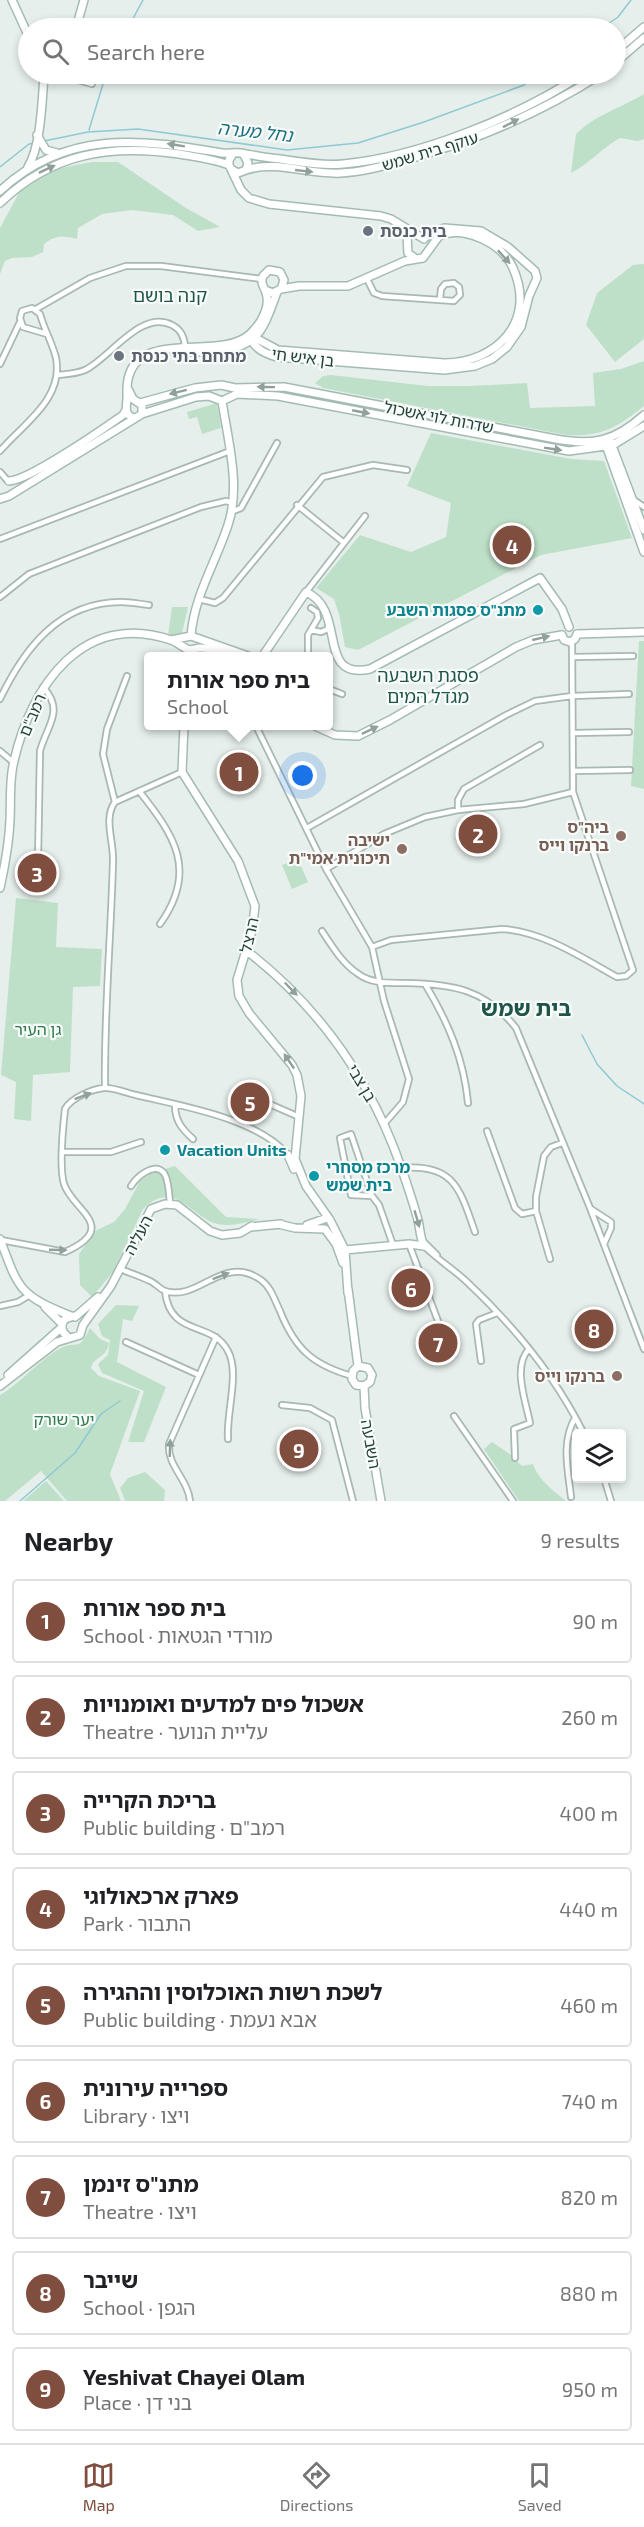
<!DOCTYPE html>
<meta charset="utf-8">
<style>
:root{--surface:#fff;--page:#f6f6f6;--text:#202124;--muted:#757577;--line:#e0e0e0;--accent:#7f4e3f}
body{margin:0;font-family:"Exo 2","Noto Sans Hebrew",sans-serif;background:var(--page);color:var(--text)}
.controls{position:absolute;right:18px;bottom:18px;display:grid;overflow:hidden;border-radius:6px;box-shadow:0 3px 9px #0003}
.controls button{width:54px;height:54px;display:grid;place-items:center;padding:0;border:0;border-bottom:2px solid var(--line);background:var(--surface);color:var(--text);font:30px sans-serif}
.you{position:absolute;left:303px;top:776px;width:21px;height:21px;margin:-15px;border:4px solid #fff;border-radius:50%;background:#1a73e8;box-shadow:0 0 0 9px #1a73e833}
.badge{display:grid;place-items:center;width:39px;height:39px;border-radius:50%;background:var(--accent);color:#fff;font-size:20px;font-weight:700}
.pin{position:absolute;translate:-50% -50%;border:3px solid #fff;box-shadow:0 2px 6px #0006}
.popup{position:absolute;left:144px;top:652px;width:189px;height:78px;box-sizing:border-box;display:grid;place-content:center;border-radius:6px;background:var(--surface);filter:drop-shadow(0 2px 4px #0005);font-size:20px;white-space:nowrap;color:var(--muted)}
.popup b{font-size:22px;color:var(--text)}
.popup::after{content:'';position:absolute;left:50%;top:100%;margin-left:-12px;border:12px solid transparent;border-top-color:var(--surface)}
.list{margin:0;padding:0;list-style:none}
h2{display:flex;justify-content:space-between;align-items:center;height:78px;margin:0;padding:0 24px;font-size:26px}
h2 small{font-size:20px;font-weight:400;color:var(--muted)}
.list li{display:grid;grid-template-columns:39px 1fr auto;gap:18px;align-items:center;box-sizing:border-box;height:84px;margin:0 12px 12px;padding:0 12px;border:2px solid var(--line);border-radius:6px}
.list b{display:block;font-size:22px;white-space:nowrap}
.list p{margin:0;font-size:20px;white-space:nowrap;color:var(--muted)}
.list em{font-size:20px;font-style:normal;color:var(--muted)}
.icon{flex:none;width:33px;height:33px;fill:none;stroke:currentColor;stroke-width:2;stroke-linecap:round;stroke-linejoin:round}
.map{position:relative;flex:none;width:644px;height:1501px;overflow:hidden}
.search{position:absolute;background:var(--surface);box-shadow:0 3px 9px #0003;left:18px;right:18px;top:18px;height:66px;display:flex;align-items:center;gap:15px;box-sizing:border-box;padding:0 21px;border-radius:33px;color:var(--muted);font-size:22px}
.sheet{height:942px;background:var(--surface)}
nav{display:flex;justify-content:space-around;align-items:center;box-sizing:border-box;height:84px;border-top:2px solid var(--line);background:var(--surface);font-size:16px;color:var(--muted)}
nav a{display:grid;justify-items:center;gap:3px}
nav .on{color:var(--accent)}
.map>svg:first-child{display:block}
</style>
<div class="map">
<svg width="644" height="1501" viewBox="0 0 644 1501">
<rect width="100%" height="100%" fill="#e6efeb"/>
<path fill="#bfe0c8" d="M 644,94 L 644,139 L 638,141 L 620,138 C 602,148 589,164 571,173 L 576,134 C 592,117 624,106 644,94 Z
M 92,162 L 118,162 L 186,208 L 220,227 L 198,231 L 173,215 L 132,210 L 102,214 L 78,228 L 77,239 C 63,236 56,235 44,244 L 43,252 L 32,257 L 12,258 L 5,261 L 0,274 L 0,228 L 21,189 L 38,177 L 61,168 Z
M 644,264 L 644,339 L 615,362 L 586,325 L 597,293 L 633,265 Z
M 644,361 L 644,406 C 616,428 602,437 566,435 L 323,388 L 315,383 L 323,376 L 331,375 L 428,386 L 470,386 L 527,383 L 530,408 L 595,406 L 593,373 L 621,369 Z
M 217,403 L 221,428 L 202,434 L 197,417 L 189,419 L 187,412 Z
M 431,433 L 571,459 L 604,461 L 632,538 L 541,555 L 358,650 L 345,647 L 339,614 L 334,599 L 316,588 L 360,535 L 411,552 L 446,537 L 451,503 L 407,486 Z
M 172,607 L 188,607 L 182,633 L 168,636 Z
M 639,641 L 644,641 L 644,789 L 631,786 Z
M 298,859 L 308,882 L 292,889 L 282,865 Z
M 16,898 L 58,903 L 56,947 L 102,949 L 100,986 L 73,987 L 70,1072 L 33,1075 L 31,1121 L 14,1119 L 16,1082 L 1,1075 Z
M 175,1166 L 226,1217 L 260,1219 C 247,1222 232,1227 218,1224 C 191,1218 175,1177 143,1209 L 113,1272 L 92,1297 L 80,1285 L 79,1254 L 95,1231 L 114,1222 L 125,1209 L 140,1181 L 152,1173 Z
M 116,1305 L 139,1306 L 132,1321 L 123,1319 L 117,1362 L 166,1387 L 144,1442 L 128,1442 L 144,1391 L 102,1373 L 98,1364 L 108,1355 L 110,1340 L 102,1336 L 98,1324 Z
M 90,1328 L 100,1339 L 109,1343 C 106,1359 95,1355 91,1368 L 99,1376 L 140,1391 L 110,1474 L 121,1501 L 67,1501 L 41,1471 L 5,1501 L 0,1501 L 0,1395 C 20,1384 42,1357 61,1348 C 78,1340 78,1353 90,1328 Z
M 492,1442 L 511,1455 L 522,1466 L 533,1464 C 539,1481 553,1490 566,1501 L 519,1501 L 484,1449 Z
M 145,1472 L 165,1490 L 164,1501 L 125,1501 L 120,1488 L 128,1478 Z
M 46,1481 L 64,1501 L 23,1501 Z"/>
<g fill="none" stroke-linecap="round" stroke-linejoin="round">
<path stroke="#8ec9d4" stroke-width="1.5" d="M 128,28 L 143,0
M 602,28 L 618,17 L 631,0
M 89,130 L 106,74
M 44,141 L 88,132 L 138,129 L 287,150 L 358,143 L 424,122 L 524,85 L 540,74
M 0,167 L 29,144 L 34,143
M 582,1035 L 597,1064 L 617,1086 L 644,1104
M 20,1501 L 75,1453 L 101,1414 L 120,1401"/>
<defs>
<path id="street" d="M 56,74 L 92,84
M 367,279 L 374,293 L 382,296 L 454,301 L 460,295 L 459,287 L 454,283 L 445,284 L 441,289 L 440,299
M 36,309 L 90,278 L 126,266 L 161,266 L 262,279
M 0,364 L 20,322
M 57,375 C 66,374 76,374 85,370 C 110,358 141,309 172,325 C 182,330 185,339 185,349
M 0,451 C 23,424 64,399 56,358 C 52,342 44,329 40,314 L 32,308 L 22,311 L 20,318 L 23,327 L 47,334
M 0,472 L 7,480
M 634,500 L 644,507
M 297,505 L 343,542
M 231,512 L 241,508 L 277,443
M 0,539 L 230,451
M 306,592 L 365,516
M 0,597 L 29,574 L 201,507 L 226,501 L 233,503
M 199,599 L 215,603 L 223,598 L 323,477 L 373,465 L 407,470
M 311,630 L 321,632 L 328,629 L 328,626
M 308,656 L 308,635 L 318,618 L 317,612 L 311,608
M 573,657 L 633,656
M 329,689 L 342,694
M 0,699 C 24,649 59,602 121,602 C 130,602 140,604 149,605
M 256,726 L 326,869 L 372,947 L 384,1001 L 409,1079 L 403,1102 L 384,1124
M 573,733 L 629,732
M 0,751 L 13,762
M 573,771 L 630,770
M 139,791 C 175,836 198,871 160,924
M 115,802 L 182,772
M 458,810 L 458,800 L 464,789 L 540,745
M 307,828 L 506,715 L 535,701 L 572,696 L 629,694
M 38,860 L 40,751 C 47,725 65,711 43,687
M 326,869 L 384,834 L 425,817 L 458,810 L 524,804 L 573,792
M 322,931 C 332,946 342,963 357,973 C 371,984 389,983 405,983 C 453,984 485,989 516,1028 L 590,1208 L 644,1349
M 372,947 L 391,940 L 502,929 C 544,932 581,957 617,977 L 626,976 L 633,970 L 573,792 L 572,641
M 425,984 C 448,1022 464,1059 468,1103
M 105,1088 C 104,1012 111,936 113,861 C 114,842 103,818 115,802 L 103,754 L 107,729 L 127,676
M 242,1092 L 297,1116
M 175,1105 C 175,1121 182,1129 193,1139
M 487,1131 L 515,1208 L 522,1214 L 536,1211
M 63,1152 L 111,1152 L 141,1142
M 401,1168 C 454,1163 460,1189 475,1232
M 131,1186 C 136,1178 154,1161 164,1173 C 169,1180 169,1195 170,1203
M 372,1196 L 351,1195 L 340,1138 L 351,1134 L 372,1196 L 379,1205 L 393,1245
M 591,1209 L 611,1222 L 611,1228 L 604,1244
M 1,1240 L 65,1252 C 121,1227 72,1210 64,1184 C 59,1167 63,1127 65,1109 C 71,1098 92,1089 104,1088 C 113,1087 127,1093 136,1095 C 181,1106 257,1118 288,1155
M 422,1240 L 437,1255
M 409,1244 L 438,1321
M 424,1246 C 437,1259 453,1269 466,1281 C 512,1324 556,1377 584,1434
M 550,1259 L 536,1211 L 536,1197 L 544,1156 L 551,1147 L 562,1143
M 120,1269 C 130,1273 140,1276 150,1281 C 155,1283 160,1289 165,1291 C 199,1302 223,1253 261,1280 C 271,1287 275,1301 280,1311 C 295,1349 313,1365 352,1376
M 165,1291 C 170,1338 212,1320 228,1351 C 240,1373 226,1413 228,1439
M 0,1306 L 18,1302 L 28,1296
M 126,1342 L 199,1375
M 481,1361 L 476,1324 L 479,1320 L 497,1313
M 282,1405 L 310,1408 L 332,1420 L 353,1501
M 454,1416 L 513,1501
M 515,1458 L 514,1429 L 530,1423 C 526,1402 512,1366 529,1349
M 604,1478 L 611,1501
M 571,1497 C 568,1470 561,1442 575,1418
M 190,1501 C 188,1479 167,1466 169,1444 L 216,1337"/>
<path id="secondary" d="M 12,0 L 28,35
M 76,28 L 84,0
M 616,51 L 644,27
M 616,62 L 644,38
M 37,135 L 46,150 L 57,153
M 233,154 L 229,160 L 229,165 L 241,190 L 249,198 L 269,204 L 381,216 L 391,219 L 424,239
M 28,167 C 41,146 42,101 44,76
M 231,169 L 238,173 L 246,170 L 248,163 L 244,155
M 246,170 C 276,160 310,175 341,173 C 364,172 387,165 409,159 C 477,140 542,112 601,74
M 0,191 C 66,129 140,139 222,153 C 228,154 234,152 240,153 C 253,155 267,158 280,159 C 301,162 323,166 343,164 C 420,157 519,116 583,74
M 0,203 C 52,153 110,144 179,154 C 196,157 213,159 229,165
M 403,228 L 407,236 L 408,253 L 416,259
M 250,335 L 278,350 L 444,363 C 496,363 537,322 513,268 C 502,243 464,225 439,236 L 423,258 L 405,261 L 348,286 L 299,286 L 281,289
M 250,335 C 252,348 266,354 277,357 L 444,370 L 475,366 L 492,359 L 507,347 L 521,327 L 529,296 L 537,278 L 535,271 L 508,247 L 481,231 L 444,228 L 423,238
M 174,352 C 202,351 241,357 260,331 C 268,320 272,305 277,292
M 128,389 L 133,399 L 142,405 L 142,414
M 222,401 L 237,394 L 278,396 L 569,451 L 613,445 L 644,426
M 140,403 L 195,388 L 221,385 L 235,388 L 284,387 L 556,439 C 594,446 615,441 644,415
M 133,418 C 122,413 128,404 127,394 C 124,322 218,364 250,334 C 260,325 271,307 266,293 C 264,286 260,284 263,276 L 269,270 L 280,272 L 284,280 L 281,289 L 273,293 L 265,290
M 611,443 L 644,530
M 606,445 L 644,552
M 9,481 C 28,481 103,429 123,415 L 126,410
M 0,499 L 9,496 L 142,414 L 196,397 L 209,396 L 222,401
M 577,634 L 644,632
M 562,635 L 564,640 L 570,642 L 575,639 L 577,634
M 191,636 C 194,596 216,562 228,525 C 241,486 228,441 222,401
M 191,636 L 248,656
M 171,640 L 191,636
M 264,654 L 306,592 C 348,610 315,681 370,669 L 540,578 L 562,609 L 569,627
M 184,726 L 182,772 L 238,861 L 255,906 L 252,931 L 237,980 L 239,996 L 249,1013 L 292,1065 L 297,1075 L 301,1096 L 295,1159 L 306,1186 L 330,1220 L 345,1250 L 348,1293
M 315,726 L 335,735 L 358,736 L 390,720 L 516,647 L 533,640 L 562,635
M 0,888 C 5,865 9,843 10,820 C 11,801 9,780 14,761 C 31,686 83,610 171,640 C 177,642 182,647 187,649 C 191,651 196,648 200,648 C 211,648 226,652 235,656
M 247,951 C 319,1007 371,1081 401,1167 C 407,1184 413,1202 418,1220 C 420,1228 420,1238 424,1246
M 288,1155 L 294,1169
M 278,1224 L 295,1228 L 325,1229 L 336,1244 L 343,1263
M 307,1225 L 327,1218
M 250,1227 L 281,1224
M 0,1239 C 19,1290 19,1295 71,1316
M 345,1250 L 409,1244 L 424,1246
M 348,1289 L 358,1366
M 45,1307 L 62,1324
M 75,1317 L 98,1297
M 68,1337 C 61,1332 60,1325 65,1319 L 74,1316
M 358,1366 L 368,1368 L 372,1375 L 370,1382 L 364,1386
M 358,1366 L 353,1371 L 352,1379 L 356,1385 L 364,1386
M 8,1375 L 62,1327
M 0,1386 L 57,1342 L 80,1335 L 83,1325 L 111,1286 L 151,1209 L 165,1204 L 177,1205 L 210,1231 L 222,1235 L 240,1233 L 252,1226
M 364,1386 L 365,1408 L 381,1501"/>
</defs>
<use href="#street" stroke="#a8b8b2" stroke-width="8"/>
<use href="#secondary" stroke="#a4bbb3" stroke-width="10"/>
<use href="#street" stroke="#fff" stroke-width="4.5"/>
<use href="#secondary" stroke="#fff" stroke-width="7"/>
</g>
<defs><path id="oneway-solid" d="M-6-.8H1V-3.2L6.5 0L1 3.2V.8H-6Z" transform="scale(1.5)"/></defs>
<g fill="#92a09c">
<use href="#oneway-solid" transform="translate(511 123) rotate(-27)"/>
<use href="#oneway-solid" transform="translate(176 145) rotate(-171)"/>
<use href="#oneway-solid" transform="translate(47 169) rotate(-25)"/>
<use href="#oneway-solid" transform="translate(304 171) rotate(6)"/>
<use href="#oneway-solid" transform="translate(504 257) rotate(47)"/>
<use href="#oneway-solid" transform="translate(266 387) rotate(-179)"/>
<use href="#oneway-solid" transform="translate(178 392) rotate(166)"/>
<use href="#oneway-solid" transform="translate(361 412) rotate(11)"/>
<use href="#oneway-solid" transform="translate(553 449) rotate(9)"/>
<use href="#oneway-solid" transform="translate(541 638) rotate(-13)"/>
<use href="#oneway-solid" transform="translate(370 730) rotate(-25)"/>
<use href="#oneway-solid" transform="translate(291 989) rotate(46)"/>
<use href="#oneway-solid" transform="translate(289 1061) rotate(-124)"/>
<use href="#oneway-solid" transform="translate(83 1096) rotate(-21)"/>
<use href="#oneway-solid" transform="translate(417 1219) rotate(74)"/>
<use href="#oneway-solid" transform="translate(58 1250) rotate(2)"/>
<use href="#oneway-solid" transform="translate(221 1276) rotate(-21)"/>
<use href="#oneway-solid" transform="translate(170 1448) rotate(-88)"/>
</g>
<g fill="#6b7280" stroke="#f7fbf9" stroke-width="2">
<circle cx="368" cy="231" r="6"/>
<circle cx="119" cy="356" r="6"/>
</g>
<g fill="#0f9aa8" stroke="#f7fbf9" stroke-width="2">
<circle cx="538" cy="610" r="6"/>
<circle cx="165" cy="1150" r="6"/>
<circle cx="314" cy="1176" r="6"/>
</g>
<g fill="#8d6e63" stroke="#f7fbf9" stroke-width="2">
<circle cx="621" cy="836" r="6"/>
<circle cx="402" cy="849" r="6"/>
<circle cx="617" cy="1376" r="6"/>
</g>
<g text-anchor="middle" stroke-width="4.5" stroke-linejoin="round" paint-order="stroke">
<g font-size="16" fill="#24423a" stroke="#f7fbf9">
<text transform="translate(430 151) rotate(-17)" y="6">עוקף בית שמש</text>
<text transform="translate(303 357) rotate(7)" y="6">בן איש חי</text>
<text transform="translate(439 417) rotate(11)" y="6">שדרות לוי אשכול</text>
<text transform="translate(32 715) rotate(-67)" y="6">רמב"ם</text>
<text transform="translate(249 935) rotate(-77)" y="6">הרצל</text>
<text transform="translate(362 1083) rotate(59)" y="6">בן צבי</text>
<text transform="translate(138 1235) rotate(-62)" y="6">העליה</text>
<text transform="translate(371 1444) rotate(80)" y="6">השבעה</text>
</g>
<g font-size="16" font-weight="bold" fill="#5b616d" stroke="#f7fbf9" text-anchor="start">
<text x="380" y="237">בית כנסת</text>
<text x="131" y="362">מתחם בתי כנסת</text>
</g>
<g font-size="16" font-weight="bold" fill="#0d838f" stroke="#f7fbf9" text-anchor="start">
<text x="526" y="616" text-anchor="end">מתנ"ס פסגות השבע</text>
<text x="177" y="1156">Vacation Units</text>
<text x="326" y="1173">מרכז מסחרי<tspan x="326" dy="18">בית שמש</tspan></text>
</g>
<g font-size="16" font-weight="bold" fill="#785e54" stroke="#f7fbf9" text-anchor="end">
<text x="609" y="833">ביה"ס<tspan x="609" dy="18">ברנקו וייס</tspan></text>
<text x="390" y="846">ישיבה<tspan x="390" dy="18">תיכונית אמי"ת</tspan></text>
<text x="605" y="1382">ברנקו וייס</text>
</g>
<g font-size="16" fill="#2d7a4b" stroke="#f7fbf9">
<text x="38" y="1035">גן העיר</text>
<text x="64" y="1425">יער שורק</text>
</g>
<g font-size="18" font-style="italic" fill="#1c6f80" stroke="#f7fbf9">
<text transform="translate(255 132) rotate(6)" y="6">נחל מערה</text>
</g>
<g font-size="18" fill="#1f5548" stroke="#f7fbf9">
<text x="170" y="302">קנה בושם</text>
<text x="428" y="682">פסגת השבעה<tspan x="428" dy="21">מגדל המים</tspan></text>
</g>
<g font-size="22" font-weight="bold" fill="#1f5548" stroke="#f7fbf9">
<text x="526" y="1016">בית שמש</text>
</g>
</g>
</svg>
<div class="controls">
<button><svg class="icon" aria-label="layers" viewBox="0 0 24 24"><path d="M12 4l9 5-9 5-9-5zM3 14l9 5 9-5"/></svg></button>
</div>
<div class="you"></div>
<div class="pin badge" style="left:239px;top:772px">1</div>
<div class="popup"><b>בית ספר אורות</b>School</div>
<div class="pin badge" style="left:478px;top:834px">2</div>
<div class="pin badge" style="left:37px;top:873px">3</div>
<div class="pin badge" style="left:512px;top:545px">4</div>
<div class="pin badge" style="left:250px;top:1102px">5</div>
<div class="pin badge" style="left:411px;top:1288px">6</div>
<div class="pin badge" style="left:438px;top:1343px">7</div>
<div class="pin badge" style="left:594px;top:1329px">8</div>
<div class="pin badge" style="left:299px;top:1449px">9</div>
<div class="search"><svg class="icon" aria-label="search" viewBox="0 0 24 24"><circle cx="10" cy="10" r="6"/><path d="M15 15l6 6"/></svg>Search here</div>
</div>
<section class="sheet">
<h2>Nearby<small>9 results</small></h2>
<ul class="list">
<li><span class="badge">1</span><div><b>בית ספר אורות</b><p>School · מורדי הגטאות</p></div><em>90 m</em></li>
<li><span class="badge">2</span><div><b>אשכול פים למדעים ואומנויות</b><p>Theatre · עליית הנוער</p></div><em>260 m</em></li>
<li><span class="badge">3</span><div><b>בריכת הקרייה</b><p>Public building · רמב&quot;ם</p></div><em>400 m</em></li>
<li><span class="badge">4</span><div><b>פארק ארכאולוגי</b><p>Park · התבור</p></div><em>440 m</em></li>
<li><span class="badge">5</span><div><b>לשכת רשות האוכלוסין וההגירה</b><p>Public building · אבא נעמת</p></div><em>460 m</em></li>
<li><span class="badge">6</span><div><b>ספרייה עירונית</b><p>Library · ויצו</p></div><em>740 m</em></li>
<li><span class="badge">7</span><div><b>מתנ&quot;ס זינמן</b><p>Theatre · ויצו</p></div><em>820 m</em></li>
<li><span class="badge">8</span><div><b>שייבר</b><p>School · הגפן</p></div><em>880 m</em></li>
<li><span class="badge">9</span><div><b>Yeshivat Chayei Olam</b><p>Place · בני דן</p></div><em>950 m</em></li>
</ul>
</section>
<nav>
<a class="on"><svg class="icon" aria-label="map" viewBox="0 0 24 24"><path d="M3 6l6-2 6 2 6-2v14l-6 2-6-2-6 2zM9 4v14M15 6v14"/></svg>Map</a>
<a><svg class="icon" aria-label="directions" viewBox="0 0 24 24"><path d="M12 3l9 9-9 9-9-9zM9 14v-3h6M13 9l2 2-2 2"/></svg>Directions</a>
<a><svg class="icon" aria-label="saved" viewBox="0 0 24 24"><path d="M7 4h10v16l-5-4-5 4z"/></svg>Saved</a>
</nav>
